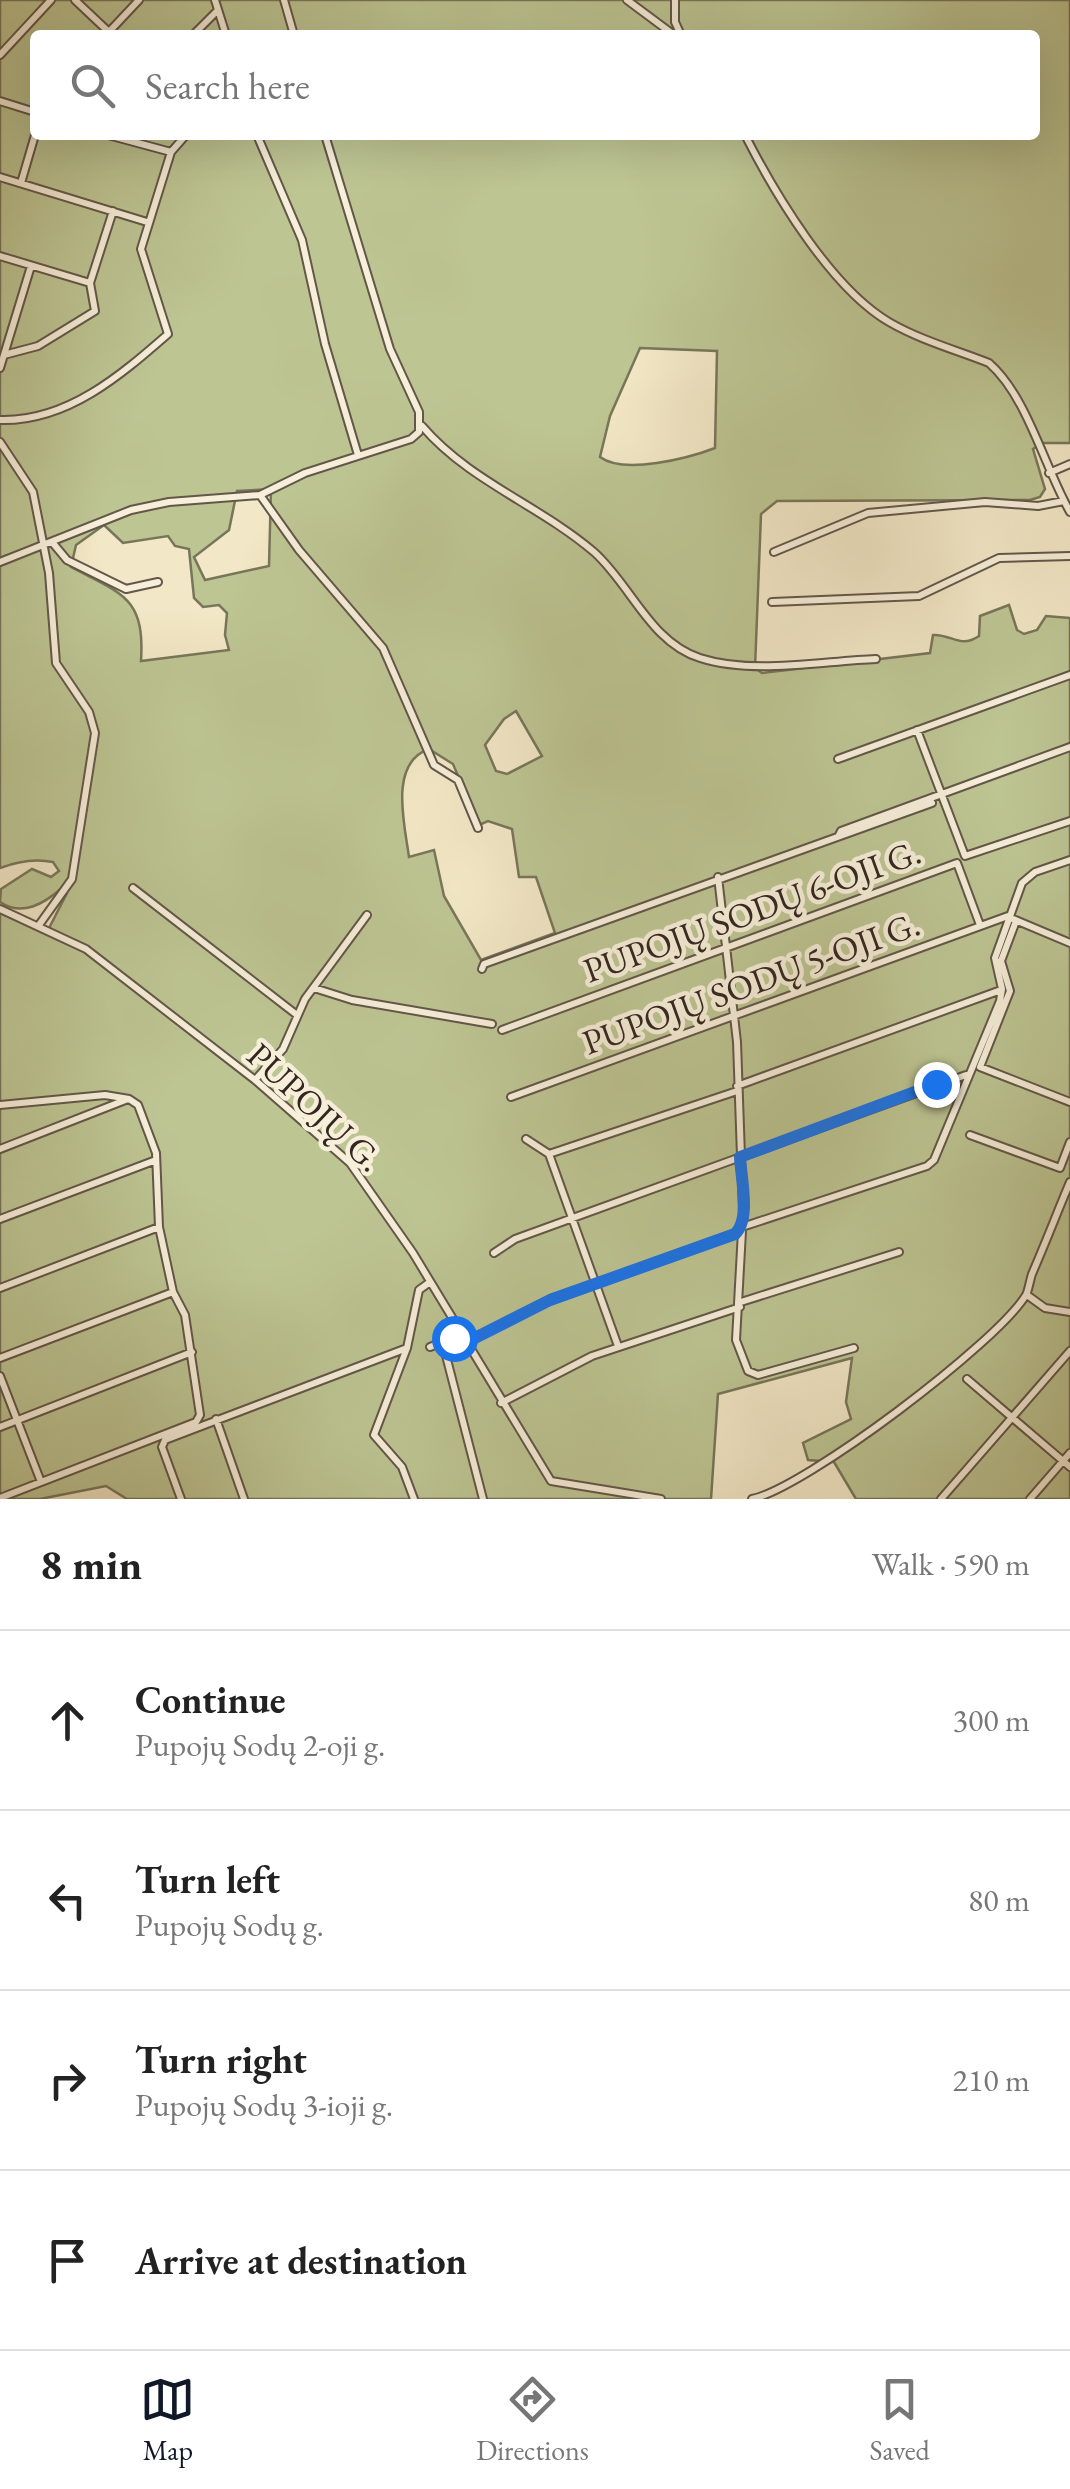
<!DOCTYPE html>
<meta charset="utf-8">
<style>
:root{--surface:#fff;--page:#f2f2f2;--text:#222;--muted:#767676;--line:#e0e0e0;--accent:#111827}
body{margin:0;font-family:"EB Garamond",serif;background:var(--page);color:var(--text)}
.stop{position:absolute;width:30px;height:30px;margin:-22px;border:8px solid #1a73e8;border-radius:50%;background:#fff}
.stop.end{background:#1a73e8;border-color:#fff;box-shadow:0 2px 10px #0008}
.list{margin:0;padding:0;list-style:none}
h2{display:flex;justify-content:space-between;align-items:center;height:130px;margin:0;padding:0 40px;font-size:42px}
h2 small{font-size:32px;font-weight:400;color:var(--muted)}
.list li{display:grid;grid-template-columns:65px 1fr auto;gap:30px;align-items:center;box-sizing:border-box;height:180px;padding:0 40px;border-top:2px solid var(--line)}
.list b{display:block;font-size:38px;white-space:nowrap}
.list p{margin:0;font-size:32px;white-space:nowrap;color:var(--muted)}
.list em{font-size:32px;font-style:normal;color:var(--muted)}
.icon{flex:none;width:55px;height:55px;fill:none;stroke:currentColor;stroke-width:2;stroke-linecap:round;stroke-linejoin:round}
.map{position:relative;flex:none;width:1070px;height:1499px;overflow:hidden}
.search{position:absolute;background:var(--surface);box-shadow:0 10px 40px #0002;left:30px;right:30px;top:30px;height:110px;display:flex;align-items:center;gap:25px;box-sizing:border-box;padding:0 35px;border-radius:10px;color:var(--muted);font-size:38px}
.sheet{height:850px;background:var(--surface)}
nav{display:flex;justify-content:space-around;align-items:center;box-sizing:border-box;height:140px;border-top:2px solid var(--line);background:var(--surface);font-size:28px;color:var(--muted)}
nav a{display:grid;justify-items:center;gap:5px}
nav .on{color:var(--accent)}
.map>svg:first-child{display:block}
</style>
<div class="map">
<svg width="1070" height="1499" viewBox="0 0 1070 1499">
<rect width="100%" height="100%" fill="#f2e7c6"/>
<filter id="stains"><feTurbulence type="fractalNoise" baseFrequency=".002" numOctaves="4"/><feColorMatrix values="0 0 0 0 .2 0 0 0 0 .09 0 0 0 0 .02 0 0 0 .5 -.17"/></filter>
<radialGradient id="worn" r=".72"><stop offset=".6" stop-color="#630" stop-opacity="0"/><stop offset="1" stop-color="#630" stop-opacity=".3"/></radialGradient>
<path fill="#bdc593" stroke="#78765a" stroke-width="2.5" fill-rule="evenodd" d="M 0,0 L 1070,0 L 1070,443 L 1042,443 L 1033,449 L 1045,489 L 1040,497 L 1030,500 L 777,501 L 761,514 L 755,668 L 762,673 L 930,653 L 933,635 C 952,634 960,649 979,636 L 980,616 L 1009,605 L 1017,630 L 1024,634 L 1037,630 L 1046,616 L 1070,618 L 1070,1499 L 856,1499 L 834,1462 L 808,1460 L 803,1443 L 851,1419 L 846,1402 L 852,1358 L 718,1394 L 711,1499 L 127,1499 L 106,1486 L 40,1499 L 0,1499 L 0,913 L 47,932 L 67,893 L 63,887 C 44,904 22,917 0,902 L 1,889 L 32,869 L 51,877 L 59,871 L 53,862 C 34,858 18,861 0,868 ZM 35,35 L 1035,35 L 1035,135 L 35,135 ZM 640,348 L 717,351 L 715,448 C 689,458 624,475 600,457 L 610,416 ZM 271,489 L 269,566 L 205,580 L 194,557 L 229,530 L 237,491 ZM 104,525 L 123,543 L 168,536 L 175,546 L 189,549 L 194,598 L 203,607 L 219,605 L 227,613 L 225,635 L 229,650 L 141,661 C 145,597 122,594 71,567 L 76,545 ZM 516,711 L 542,756 L 507,774 L 496,771 L 485,745 L 504,719 ZM 429,749 L 453,764 L 479,825 L 488,821 L 512,829 L 519,877 L 536,877 L 555,933 L 481,960 L 444,896 L 434,850 L 409,857 C 405,826 388,763 429,749 Z"/>
<g fill="none" stroke-linecap="round" stroke-linejoin="round">
<defs>
<path id="street" d="M 75,0 L 112,35
M 215,0 L 226,35
M 284,0 L 294,35
M 627,0 L 674,35
M 675,0 L 675,22 L 681,35
M 107,34 L 139,0
M 193,35 L 217,11
M 0,55 L 51,0
M 0,101 L 35,112
M 108,135 L 171,152
M 257,135 L 302,240 L 325,344 L 358,455
M 745,135 C 775,194 831,288 889,322 C 920,340 956,350 989,363 C 1027,396 1044,466 1070,512
M 0,177 L 147,222
M 21,183 L 35,135
M 0,256 L 90,283
M 4,355 L 38,346 L 95,311 L 90,283 L 113,211
M 0,368 L 31,266
M 0,420 C 67,422 121,375 168,334 L 141,249 L 171,152 L 186,135
M 422,426 C 469,481 539,505 594,552 C 631,585 650,642 700,658 C 753,675 822,661 876,659
M 0,442 L 33,492 L 49,573 L 56,663 L 89,712 L 95,733 L 72,879 L 39,925
M 1049,473 L 1070,464
M 260,495 L 299,550 L 383,648 L 434,765 L 458,780 L 478,828
M 52,542 L 67,560 L 126,589 L 158,582
M 774,552 L 868,513 L 985,502 L 1038,506 L 1064,501
M 0,562 L 131,510 L 169,502 L 260,495 L 305,473 L 411,439 L 419,432 L 419,412 L 390,349 L 325,135
M 772,602 L 919,596 L 999,558 L 1070,556
M 917,730 L 965,856 L 1070,821
M 838,759 L 1070,675
M 839,835 L 841,831 L 1070,747
M 718,877 L 737,1042 L 743,1213 L 736,1340 L 748,1371 L 758,1375 L 854,1348
M 133,888 L 297,1015
M 0,909 L 86,949 L 255,1080 L 350,1163 L 413,1253 L 551,1481 L 661,1499
M 1013,919 L 1070,943
M 1016,921 L 1001,961 L 1010,991 L 980,1067 L 1070,1102
M 482,969 L 484,964 L 932,803
M 314,988 L 352,1000 L 492,1024
M 502,1030 L 957,863 L 980,925
M 255,1080 L 283,1049 L 305,999 L 367,915
M 737,1086 L 1001,990
M 511,1097 L 1008,916
M 0,1105 L 105,1095 L 129,1099 L 138,1105 L 156,1153 L 159,1227 L 173,1292 L 185,1315 L 200,1415 L 196,1422 L 0,1498
M 970,1135 L 1060,1168 L 1070,1142
M 526,1139 L 549,1154 L 618,1346
M 0,1149 L 128,1099
M 549,1154 L 737,1091
M 0,1219 L 156,1160
M 742,1227 L 927,1166 L 934,1160 L 1000,1001 L 1002,989 L 995,958 L 1022,883 L 1035,872 L 1070,860
M 494,1253 L 515,1239 L 966,1075
M 0,1288 L 159,1227
M 1027,1295 L 1045,1308 L 1070,1312
M 741,1302 L 899,1252
M 465,1343 L 550,1300 L 739,1232
M 443,1344 L 483,1499
M 430,1347 L 460,1335
M 0,1358 L 173,1292
M 0,1376 L 41,1482
M 967,1379 L 1070,1467
M 501,1403 L 592,1356 L 740,1307
M 216,1419 L 244,1499
M 0,1427 L 192,1352
M 181,1499 L 162,1447 L 165,1440 L 407,1348
M 414,1499 L 402,1467 L 374,1435 L 407,1348 L 419,1290 L 430,1282
M 752,1499 C 805,1488 997,1343 1026,1295 C 1028,1292 1030,1280 1032,1274 C 1045,1244 1057,1213 1070,1182
M 941,1499 L 1070,1351
M 1030,1499 L 1070,1453"/>
</defs>
<use href="#street" stroke="#63574a" stroke-width="10"/>
<use href="#street" stroke="#f7efda" stroke-width="6"/>
</g>
<g fill="none" stroke-linecap="round" stroke-linejoin="round">
<path stroke="#1a73e8" stroke-width="12" d="M 454,1338 L 460,1334 L 465,1343 L 550,1300 L 735,1234 C 751,1219 741,1179 740,1157 L 936,1084"/>
</g>
<g text-anchor="middle" stroke-width="9" stroke-linejoin="round" paint-order="stroke">
<g font-size="35" fill="#332720" stroke="#f7efda">
<text transform="translate(752 911) rotate(-20)" y="12">PUPOJŲ SODŲ 6-OJI G.</text>
<text transform="translate(751 983) rotate(-20)" y="12">PUPOJŲ SODŲ 5-OJI G.</text>
<text transform="translate(315 1107) rotate(43)" y="12">PUPOJŲ G.</text>
</g>
</g>
<rect width="100%" height="100%" filter="url(#stains)"/>
<rect width="100%" height="100%" fill="url(#worn)"/>
</svg>
<div class="stop" style="left:454px;top:1338px"></div>
<div class="stop end" style="left:936px;top:1084px"></div>
<div class="search"><svg class="icon" aria-label="search" viewBox="0 0 24 24"><circle cx="10" cy="10" r="6"/><path d="M15 15l6 6"/></svg>Search here</div>
</div>
<section class="sheet">
<h2>8 min<small>Walk · 590 m</small></h2>
<ul class="list">
<li><svg class="icon" aria-label="ahead" viewBox="0 0 24 24"><path d="M12 20V5M6 11l6-6 6 6"/></svg><div><b>Continue</b><p>Pupojų Sodų 2-oji g.</p></div><em>300 m</em></li>
<li><svg class="icon" aria-label="left" viewBox="0 0 24 24"><path d="M17 20v-9H6M10 6l-5 5 5 5"/></svg><div><b>Turn left</b><p>Pupojų Sodų g.</p></div><em>80 m</em></li>
<li><svg class="icon" aria-label="right" viewBox="0 0 24 24"><path d="M7 20v-9h11M14 6l5 5-5 5"/></svg><div><b>Turn right</b><p>Pupojų Sodų 3-ioji g.</p></div><em>210 m</em></li>
<li><svg class="icon" aria-label="arrive" viewBox="0 0 24 24"><path d="M6 21V4h12l-3 4 3 4H6"/></svg><div><b>Arrive at destination</b></div></li>
</ul>
</section>
<nav>
<a class="on"><svg class="icon" aria-label="map" viewBox="0 0 24 24"><path d="M3 6l6-2 6 2 6-2v14l-6 2-6-2-6 2zM9 4v14M15 6v14"/></svg>Map</a>
<a><svg class="icon" aria-label="directions" viewBox="0 0 24 24"><path d="M12 3l9 9-9 9-9-9zM9 14v-3h6M13 9l2 2-2 2"/></svg>Directions</a>
<a><svg class="icon" aria-label="saved" viewBox="0 0 24 24"><path d="M7 4h10v16l-5-4-5 4z"/></svg>Saved</a>
</nav>
